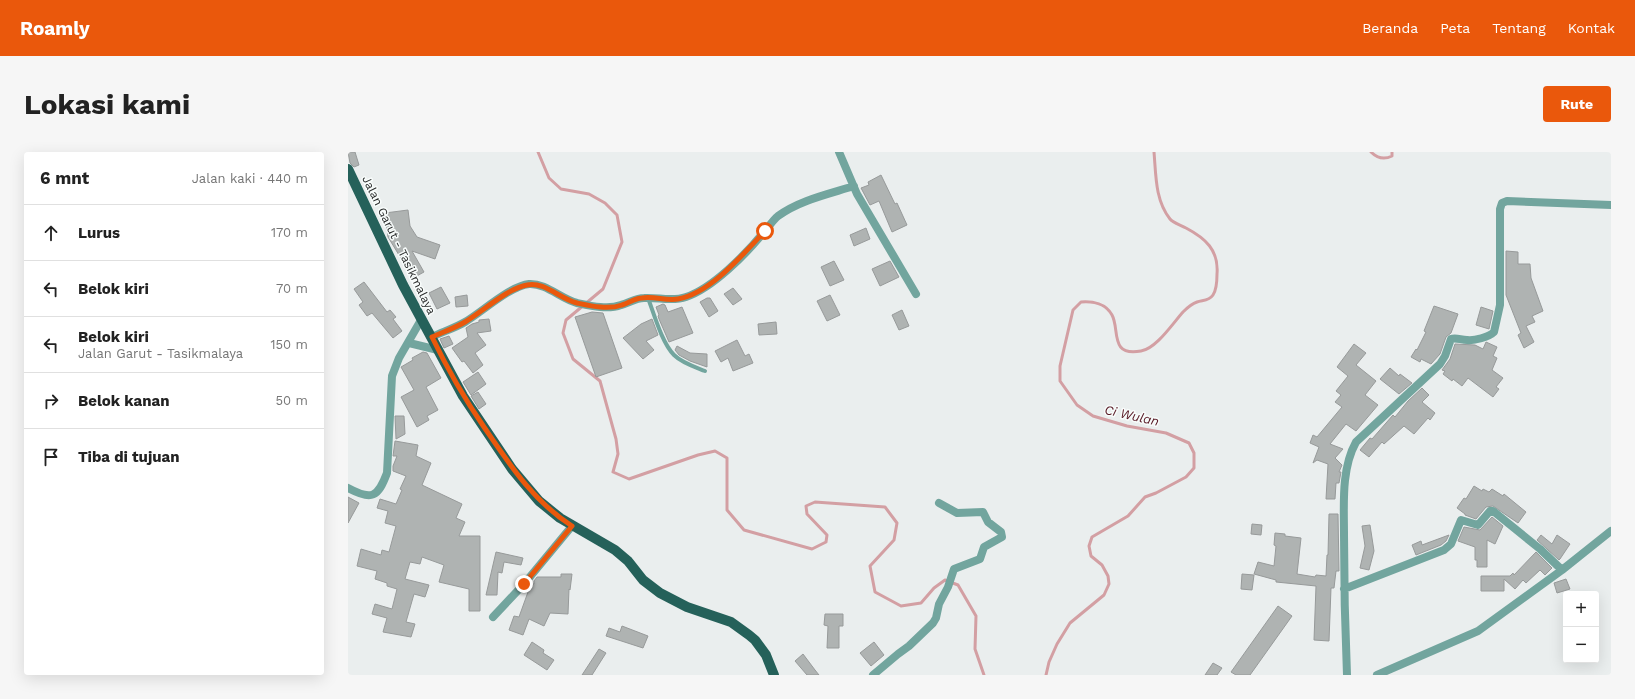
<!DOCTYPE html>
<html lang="id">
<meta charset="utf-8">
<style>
:root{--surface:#fff;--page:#f6f6f6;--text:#222;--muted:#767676;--line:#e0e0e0;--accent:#ea580c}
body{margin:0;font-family:"Work Sans",sans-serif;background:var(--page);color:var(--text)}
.controls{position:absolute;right:12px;bottom:12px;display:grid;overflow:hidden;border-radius:4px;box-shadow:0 4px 16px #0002}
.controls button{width:36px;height:36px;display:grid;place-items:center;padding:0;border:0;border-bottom:1px solid var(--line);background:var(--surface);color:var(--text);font:20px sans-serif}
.stop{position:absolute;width:12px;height:12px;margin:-9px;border:3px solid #ea580c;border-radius:50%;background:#fff}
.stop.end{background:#ea580c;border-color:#fff;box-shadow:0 1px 4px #0008}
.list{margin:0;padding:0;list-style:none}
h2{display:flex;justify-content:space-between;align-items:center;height:52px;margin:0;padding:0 16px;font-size:17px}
h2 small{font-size:13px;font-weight:400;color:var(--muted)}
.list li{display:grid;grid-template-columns:26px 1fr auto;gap:12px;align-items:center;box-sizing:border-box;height:56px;padding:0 16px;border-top:1px solid var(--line)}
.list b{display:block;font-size:15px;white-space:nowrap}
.list p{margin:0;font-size:13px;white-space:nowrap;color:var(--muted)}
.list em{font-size:13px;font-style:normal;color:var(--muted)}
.icon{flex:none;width:22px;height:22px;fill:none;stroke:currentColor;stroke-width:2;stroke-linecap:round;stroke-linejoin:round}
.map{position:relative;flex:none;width:1263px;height:523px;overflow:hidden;border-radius:4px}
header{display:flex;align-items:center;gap:24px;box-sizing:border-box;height:56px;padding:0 20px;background:var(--accent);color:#fff}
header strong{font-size:19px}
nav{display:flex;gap:22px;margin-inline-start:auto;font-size:14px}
.intro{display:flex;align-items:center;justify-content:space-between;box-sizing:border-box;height:96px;padding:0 24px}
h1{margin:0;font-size:28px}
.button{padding:10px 18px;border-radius:4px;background:var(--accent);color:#fff;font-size:14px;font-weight:700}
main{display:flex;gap:24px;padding:0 24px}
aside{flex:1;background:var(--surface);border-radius:4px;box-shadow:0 4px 16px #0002}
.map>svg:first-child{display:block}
</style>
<header>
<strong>Roamly</strong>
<nav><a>Beranda</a><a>Peta</a><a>Tentang</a><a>Kontak</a></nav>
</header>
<div class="intro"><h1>Lokasi kami</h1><a class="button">Rute</a></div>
<main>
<aside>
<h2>6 mnt<small>Jalan kaki · 440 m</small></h2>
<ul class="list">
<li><svg class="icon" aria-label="ahead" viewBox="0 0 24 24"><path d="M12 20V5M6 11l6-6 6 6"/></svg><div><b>Lurus</b></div><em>170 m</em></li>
<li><svg class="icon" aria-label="left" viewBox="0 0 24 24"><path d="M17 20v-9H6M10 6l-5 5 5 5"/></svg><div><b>Belok kiri</b></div><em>70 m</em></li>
<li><svg class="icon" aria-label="left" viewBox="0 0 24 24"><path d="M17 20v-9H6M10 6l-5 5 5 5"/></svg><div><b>Belok kiri</b><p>Jalan Garut - Tasikmalaya</p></div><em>150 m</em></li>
<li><svg class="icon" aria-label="right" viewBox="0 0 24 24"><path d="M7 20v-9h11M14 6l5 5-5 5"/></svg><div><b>Belok kanan</b></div><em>50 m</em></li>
<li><svg class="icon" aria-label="arrive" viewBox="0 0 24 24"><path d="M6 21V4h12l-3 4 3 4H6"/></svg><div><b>Tiba di tujuan</b></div></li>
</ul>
</aside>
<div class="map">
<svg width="1263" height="523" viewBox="0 0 1263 523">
<rect width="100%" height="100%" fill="#eaeeee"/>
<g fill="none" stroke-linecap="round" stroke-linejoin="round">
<path stroke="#d39fa3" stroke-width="3" d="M 190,0 L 201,26 L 213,37 L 241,42 L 257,51 L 269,63 L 274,90 L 255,137 L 218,168 L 215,181 L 225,207 L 252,229 L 268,287 L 270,302 L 265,320 L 281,327 L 350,303 L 367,299 L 379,306 L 379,358 L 396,378 L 464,397 L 478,390 L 479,383 L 459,362 L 458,354 L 467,350 L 537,355 L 549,371 L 546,388 L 522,414 L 527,440 L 553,454 L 573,451 L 586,436 L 597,428 L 610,433 L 628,464 L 627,497 L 636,523
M 1023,0 C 1029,6 1036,8 1044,4 L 1044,0
M 698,523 L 701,510 L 709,492 L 722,471 L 756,443 L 761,432 L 760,424 L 754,413 L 743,404 L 741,394 L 744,385 L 780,364 L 797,345 L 808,341 L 838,325 L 846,316 L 846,301 L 841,291 L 818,281 L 779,274 L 745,264 L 729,253 L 712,229 L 712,214 L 725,158 L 733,150 C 745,149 758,152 764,163 C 772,177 761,205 793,199 C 808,197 825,171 835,160 C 839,156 843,152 849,150 C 855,148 861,149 865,143 C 869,137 869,129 869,122 C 871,98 857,86 838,76 C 833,73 825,71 822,67 C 807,48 808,23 806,0"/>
</g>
<path fill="#afb3b2" stroke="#979a9a" d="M 0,0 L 7,0 L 11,13 L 6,15 L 2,11 Z
M 533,23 L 547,52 L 549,51 L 559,73 L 544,80 L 531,49 L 522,53 L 513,36 L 521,33 L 520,30 Z
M 60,58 L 62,74 L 69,85 L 92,93 L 87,107 L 64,99 L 76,120 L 65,126 L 40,85 L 37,61 Z
M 518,76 L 522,87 L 506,94 L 502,83 Z
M 1158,99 L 1170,100 L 1170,112 L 1182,112 L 1183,126 L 1195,159 L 1184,164 L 1187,170 L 1178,174 L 1186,190 L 1176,196 L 1170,183 L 1173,181 L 1158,143 Z
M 486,109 L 496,128 L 482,134 L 473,115 Z
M 542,109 L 551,125 L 532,134 L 524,117 Z
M 16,130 L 39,160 L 42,158 L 48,165 L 45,167 L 54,179 L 45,186 L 24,161 L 19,164 L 11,153 L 15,150 L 6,137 Z
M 93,135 L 102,151 L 89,157 L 81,141 Z
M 385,136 L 394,147 L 385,153 L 376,142 Z
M 119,143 L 120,154 L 108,155 L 107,145 Z
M 482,143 L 492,163 L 479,169 L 469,149 Z
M 359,146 L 362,146 L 370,159 L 361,165 L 352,150 Z
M 315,152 L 317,153 L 320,160 L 334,155 L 345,181 L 321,190 L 311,167 L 310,164 L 311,163 L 308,155 Z
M 1086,154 L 1110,162 L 1103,181 L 1098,185 L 1092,202 L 1083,212 L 1073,207 L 1072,210 L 1063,205 L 1068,197 L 1069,198 L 1078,180 L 1076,179 Z
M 1133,155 L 1145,159 L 1141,177 L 1128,173 Z
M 554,158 L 561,174 L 551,178 L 544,163 Z
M 244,160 L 255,161 L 274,216 L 248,225 L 227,165 Z
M 141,167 L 143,179 L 129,181 L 138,193 L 127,201 L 135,213 L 125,221 L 116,209 L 114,210 L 104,196 L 120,185 L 118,176 L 124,172 L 131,170 L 131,168 Z
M 304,167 L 310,183 L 298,189 L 306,198 L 295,207 L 275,186 L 293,172 Z
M 428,170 L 429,182 L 411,183 L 410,172 Z
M 101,184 L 105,192 L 96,196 L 92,187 Z
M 389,188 L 397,204 L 401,202 L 405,211 L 385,219 L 380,206 L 373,210 L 367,199 Z
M 1138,190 L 1149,195 L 1145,204 L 1149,206 L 1144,218 L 1155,226 L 1148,235 L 1151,237 L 1145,245 L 1120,226 L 1114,234 L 1105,227 L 1104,229 L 1095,222 L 1097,219 L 1094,218 L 1102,207 L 1107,192 L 1127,193 L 1135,197 Z
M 1006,192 L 1018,201 L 1008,213 L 1028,229 L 1017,243 L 1030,253 L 1008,279 L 998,272 L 982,292 L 995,297 L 987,306 L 994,313 L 991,320 L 993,320 L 991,331 L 988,331 L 987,347 L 978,347 L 980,312 L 969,308 L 965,311 L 971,295 L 962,291 L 965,283 L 969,285 L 994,255 L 987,250 L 993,243 L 988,239 L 1000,224 L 989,215 Z
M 329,194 L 342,201 L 359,202 L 359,215 L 342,209 L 331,203 L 327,198 Z
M 75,200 L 79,201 L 93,226 L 78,235 L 90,258 L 79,264 L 81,268 L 69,275 L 53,245 L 66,238 L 53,215 L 65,208 L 64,206 Z
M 1042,216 L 1051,224 L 1052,222 L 1064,231 L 1051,242 L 1032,227 Z
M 130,220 L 138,232 L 123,243 L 115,230 Z
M 1074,236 L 1081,243 L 1074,250 L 1087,261 L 1082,268 L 1080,266 L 1066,282 L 1056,274 L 1036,292 L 1034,290 L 1021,305 L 1012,298 L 1022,286 L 1024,287 L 1045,263 L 1047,265 L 1060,249 Z
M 130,240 L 138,252 L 131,257 L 123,244 Z
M 47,264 L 56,264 L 57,282 L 48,287 Z
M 47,289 L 70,293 L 68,304 L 83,311 L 74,333 L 114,352 L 108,366 L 117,370 L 111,384 L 132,384 L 132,459 L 121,459 L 121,437 L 91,430 L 96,413 L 74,405 L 72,412 L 62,410 L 57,427 L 81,433 L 77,445 L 66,442 L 58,470 L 67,472 L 63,485 L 35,480 L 39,466 L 24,462 L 27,452 L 44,457 L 49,437 L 39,434 L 39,431 L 27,427 L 29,419 L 9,414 L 13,397 L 33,403 L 34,398 L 41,400 L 48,374 L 37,371 L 40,359 L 29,356 L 32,347 L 48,352 L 54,338 L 52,337 L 58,324 L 45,319 L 45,314 L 49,304 L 45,304 Z
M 1126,334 L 1134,339 L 1135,337 L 1141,340 L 1144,337 L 1155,344 L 1156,342 L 1178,360 L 1170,371 L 1145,354 L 1138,355 L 1128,367 L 1117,363 L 1117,362 L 1109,356 L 1116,346 L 1118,347 Z
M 0,345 L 11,351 L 0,371 Z
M 981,362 L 990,362 L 991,419 L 988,419 L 986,436 L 983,436 L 981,489 L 966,488 L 968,434 L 928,430 L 928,428 L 906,422 L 910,410 L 926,414 L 928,394 L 926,393 L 927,381 L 937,382 L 937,384 L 953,386 L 949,422 L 967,425 L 968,423 L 978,424 L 979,403 L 980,403 Z
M 1144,365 L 1155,374 L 1147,392 L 1139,388 L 1139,415 L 1129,415 L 1129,408 L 1127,408 L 1127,395 L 1110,389 L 1116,375 L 1132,378 Z
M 904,372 L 914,373 L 913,383 L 903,382 Z
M 1022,373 L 1026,399 L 1021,418 L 1012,416 L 1017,394 L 1014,374 Z
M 1101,383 L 1098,389 L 1093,393 L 1068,403 L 1064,393 L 1073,389 L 1074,393 Z
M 1193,383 L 1204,392 L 1209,383 L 1222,392 L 1212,407 L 1211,408 L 1189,388 Z
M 148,400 L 175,406 L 173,413 L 156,410 L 154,421 L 150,420 L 149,443 L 138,443 Z
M 1188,400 L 1204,416 L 1197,423 L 1192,418 L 1178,431 L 1175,428 L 1167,437 L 1156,427 L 1156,439 L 1133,439 L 1133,424 L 1162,424 L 1165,421 L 1166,423 Z
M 213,422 L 224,422 L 222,438 L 221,437 L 220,462 L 202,461 L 196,474 L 181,467 L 175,483 L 161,478 L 166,464 L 171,465 L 180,440 L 177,439 L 183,432 L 186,432 L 186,429 L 189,425 L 213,425 Z
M 894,422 L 906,423 L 904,438 L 893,437 Z
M 1218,427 L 1222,437 L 1209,441 L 1206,431 Z
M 930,454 L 944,464 L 902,523 L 888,523 L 883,520 Z
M 477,462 L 495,462 L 495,474 L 491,474 L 491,496 L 479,496 L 480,474 L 476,473 Z
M 274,474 L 300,484 L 295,496 L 258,484 L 261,476 L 272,480 Z
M 184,490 L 196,498 L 195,501 L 206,508 L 199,518 L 176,503 Z
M 526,490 L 536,503 L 523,514 L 512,501 Z
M 251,497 L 258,501 L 244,523 L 234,523 Z
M 455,502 L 467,518 L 471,523 L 459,523 L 447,509 Z
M 865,511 L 874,516 L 869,523 L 857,523 Z"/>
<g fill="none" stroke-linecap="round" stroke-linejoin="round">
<path stroke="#72a59e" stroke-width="4" d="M 300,146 C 306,162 314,191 326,203 C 334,211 347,215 357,219"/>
<path stroke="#72a59e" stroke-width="8" d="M 491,0 L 509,42 L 568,142
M 84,185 C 94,180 107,176 117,170 C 134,160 162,134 181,132 C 198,131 213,147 229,151 C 243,154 260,158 273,153 C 281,151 288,146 296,146 C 310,145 324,150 338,145 C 365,136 398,102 416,80 C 421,75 424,69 430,64 C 452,48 481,42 506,34
M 61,191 L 90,198
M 0,336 C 24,349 30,345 39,321 L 44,224 L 51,206 L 73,168
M 996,437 L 1096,398 L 1103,392 L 1113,368 L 1130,373 L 1142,359 L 1145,359 L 1192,397 L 1214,418
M 145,465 L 176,432 L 224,374
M 525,523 L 550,502 L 561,494 L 585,471 L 588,466 L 591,452 L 600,435 L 606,417 L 632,407 L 636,395 L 654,385 L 653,380 L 640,370 L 635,360 L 609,361 L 591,351
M 999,523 C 997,476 996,430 996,383 C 996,353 993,317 1008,290 L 1092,212 L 1097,204 L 1103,187 C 1108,185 1113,188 1119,188 C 1126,189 1141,185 1146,180 L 1152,153 L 1152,57 L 1154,51 L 1159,49 L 1263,53
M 1029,523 L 1130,479 L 1214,418 L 1263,379"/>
<path stroke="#25615a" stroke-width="10" d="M 0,17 L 55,133 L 115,244 L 164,317 L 191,349 L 212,366 L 267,398 L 280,409 L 295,428 L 312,441 L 339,455 L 383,470 L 401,483 L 407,488 L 418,503 L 426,523"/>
</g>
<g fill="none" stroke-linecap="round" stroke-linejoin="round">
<path stroke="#ea580c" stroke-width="5" d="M 176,432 L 224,374 C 185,349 162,313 136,275 C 116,246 99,216 84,185 C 95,180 107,176 117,170 C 134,160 160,136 179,133 C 196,129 212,147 229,151 C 243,154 260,158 274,153 C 281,151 287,146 294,146 C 306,144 318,149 330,147 C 363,141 395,102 417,79"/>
</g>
<g text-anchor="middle" stroke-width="3" stroke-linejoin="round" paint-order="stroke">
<g font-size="12" fill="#292b2b" stroke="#f8fcfb">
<text transform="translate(51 93) rotate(64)" y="4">Jalan Garut - Tasikmalaya</text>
</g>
<g font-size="13" font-style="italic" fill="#561723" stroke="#f8fcfb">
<text transform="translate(784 263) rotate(13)" y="5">Ci Wulan</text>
</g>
</g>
</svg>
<div class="controls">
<button>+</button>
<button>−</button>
</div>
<div class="stop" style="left:417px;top:79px"></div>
<div class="stop end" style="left:176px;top:432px"></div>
</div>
</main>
